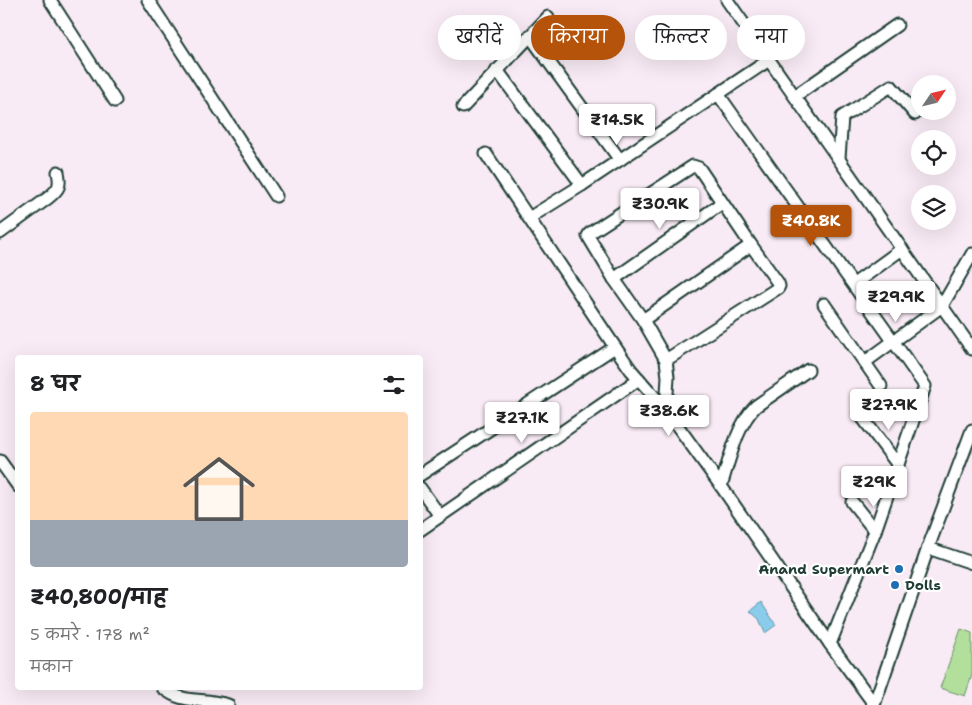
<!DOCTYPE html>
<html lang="hi">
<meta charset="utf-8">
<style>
body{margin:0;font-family:"Shantell Sans","Playpen Sans Deva",sans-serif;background:#f2f2f2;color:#202124;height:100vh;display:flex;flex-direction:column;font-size:19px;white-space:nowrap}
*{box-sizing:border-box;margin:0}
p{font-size:16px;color:#757577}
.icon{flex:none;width:28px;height:28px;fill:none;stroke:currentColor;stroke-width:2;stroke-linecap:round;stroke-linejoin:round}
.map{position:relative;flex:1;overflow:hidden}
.side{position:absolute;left:15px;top:355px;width:408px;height:335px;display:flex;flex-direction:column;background:#fff;border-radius:5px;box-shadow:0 5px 20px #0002}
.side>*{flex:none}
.top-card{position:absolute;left:438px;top:15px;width:459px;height:45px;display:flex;gap:10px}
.needle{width:32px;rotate:55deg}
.fabs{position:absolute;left:911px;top:75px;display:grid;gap:10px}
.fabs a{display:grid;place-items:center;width:45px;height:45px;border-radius:50%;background:#fff;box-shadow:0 5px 20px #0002;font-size:25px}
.price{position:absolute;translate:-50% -42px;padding:0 11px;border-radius:5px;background:#fff;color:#222;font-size:16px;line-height:32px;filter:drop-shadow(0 1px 2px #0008)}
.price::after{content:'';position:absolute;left:50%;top:30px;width:15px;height:11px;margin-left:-8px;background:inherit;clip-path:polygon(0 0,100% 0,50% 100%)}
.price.selected{background:#b45309;color:#fff}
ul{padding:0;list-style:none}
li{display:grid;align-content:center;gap:10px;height:265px;padding:0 15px}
li span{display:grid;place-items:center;height:155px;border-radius:5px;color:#555}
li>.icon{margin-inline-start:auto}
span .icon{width:90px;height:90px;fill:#fffc;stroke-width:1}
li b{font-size:21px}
h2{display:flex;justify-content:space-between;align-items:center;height:60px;padding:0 15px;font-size:21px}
.pill{padding:0 18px;border-radius:22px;background:#fff;box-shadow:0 5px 20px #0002;font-size:18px;line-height:45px}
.pill.selected{background:#b45309;color:#fff}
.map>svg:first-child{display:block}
.green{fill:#b3df9c;stroke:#698e68}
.water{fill:#8acceb;stroke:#5f93a2}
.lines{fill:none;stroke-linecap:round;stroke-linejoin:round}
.street-casing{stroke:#1f3d34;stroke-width:15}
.street{stroke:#fff;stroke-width:11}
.poi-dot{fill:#1f6fb2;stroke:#fff;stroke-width:2}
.labels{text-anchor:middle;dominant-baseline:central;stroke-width:4.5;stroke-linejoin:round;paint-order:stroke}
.poi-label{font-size:14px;font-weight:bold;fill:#1f3d34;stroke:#fff;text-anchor:end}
</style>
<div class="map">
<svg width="972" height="705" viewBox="0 0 972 705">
<rect width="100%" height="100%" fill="#f9ebf5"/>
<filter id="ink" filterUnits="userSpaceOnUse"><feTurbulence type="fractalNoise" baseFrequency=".02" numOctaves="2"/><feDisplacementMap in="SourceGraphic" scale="10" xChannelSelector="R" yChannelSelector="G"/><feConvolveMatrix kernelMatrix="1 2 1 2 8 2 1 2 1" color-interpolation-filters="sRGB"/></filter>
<g filter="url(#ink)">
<!-- green -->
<polygon class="green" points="961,629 972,633 972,675 965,696 940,688"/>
<!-- water -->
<polygon class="water" points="761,602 776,625 765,633 759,619 750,611"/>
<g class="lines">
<!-- street casing -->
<g class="street-casing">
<g id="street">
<polyline points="50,0 115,101"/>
<polyline points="148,0 276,196"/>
<polyline points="727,0 972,349"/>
<polyline points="530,36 620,160"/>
<polyline points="497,70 582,185"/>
<polyline points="718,94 925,386 875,531 830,644"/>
<polyline points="795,96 897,25"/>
<polyline points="463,107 548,17"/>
<polyline points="486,154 615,347 631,370 666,410 721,486 830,644 874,704"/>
<polyline points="839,158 842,117 891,86 915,114"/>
<polyline points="529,218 582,185 769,60"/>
<path d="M0,233L48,198C59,189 61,186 58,172"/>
<polyline points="614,279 722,203"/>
<polyline points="854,284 902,249"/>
<polyline points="824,304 881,386"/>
<polyline points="643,320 751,245"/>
<polyline points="666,360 778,288 779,286 778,283 751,245 699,168 693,166 590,233 588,236 614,279 643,320 666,360 668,377 666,410"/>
<polyline points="865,362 942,306 972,254"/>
<polyline points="859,413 898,465"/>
<polyline points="0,461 18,486"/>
<polyline points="420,475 615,347"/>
<path d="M721,486C729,461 737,424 756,406L808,370"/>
<polyline points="420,488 440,516"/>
<polyline points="852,502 875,531"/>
<polyline points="420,530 639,379"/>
<polyline points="928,548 972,563"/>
<path d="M163,688C184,705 201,697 228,705"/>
<polyline points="874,705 928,548 972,430"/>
</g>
</g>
<!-- street -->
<use href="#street" class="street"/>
</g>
</g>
<!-- markers -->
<g class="poi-dot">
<circle cx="899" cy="569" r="5"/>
<circle cx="895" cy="585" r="5"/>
</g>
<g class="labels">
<!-- poi labels -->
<g class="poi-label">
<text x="889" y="569">Anand Supermart</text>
<text x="905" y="585" text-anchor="start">Dolls</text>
</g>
</g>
</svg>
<div class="fabs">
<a><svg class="needle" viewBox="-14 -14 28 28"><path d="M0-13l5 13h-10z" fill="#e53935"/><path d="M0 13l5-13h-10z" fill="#757577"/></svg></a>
<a><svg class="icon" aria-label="locate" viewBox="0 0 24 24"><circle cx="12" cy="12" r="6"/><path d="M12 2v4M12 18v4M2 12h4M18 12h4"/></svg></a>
<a><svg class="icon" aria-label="layers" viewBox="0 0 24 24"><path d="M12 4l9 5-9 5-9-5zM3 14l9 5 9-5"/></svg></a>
</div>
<b class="price" style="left:617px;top:146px">₹14.5K</b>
<b class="price" style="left:660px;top:230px">₹30.9K</b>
<b class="price selected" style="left:811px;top:247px">₹40.8K</b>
<b class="price" style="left:896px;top:323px">₹29.9K</b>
<b class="price" style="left:889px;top:431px">₹27.9K</b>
<b class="price" style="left:669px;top:437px">₹38.6K</b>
<b class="price" style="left:522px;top:444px">₹27.1K</b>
<b class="price" style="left:874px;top:508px">₹29K</b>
<div class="top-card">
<a class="pill">खरीदें</a>
<a class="pill selected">किराया</a>
<a class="pill">फ़िल्टर</a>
<a class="pill">नया</a>
</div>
<section class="side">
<h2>8 घर<svg class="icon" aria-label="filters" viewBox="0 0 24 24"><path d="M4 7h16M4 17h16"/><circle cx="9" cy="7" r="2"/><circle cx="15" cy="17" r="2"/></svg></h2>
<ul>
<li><span style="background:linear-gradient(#ffd9b3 70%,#9aa5b1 0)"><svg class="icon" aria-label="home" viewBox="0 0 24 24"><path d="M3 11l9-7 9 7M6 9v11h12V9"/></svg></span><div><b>₹40,800/माह</b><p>5 कमरे · 178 m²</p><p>मकान</p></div></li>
</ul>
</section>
</div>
